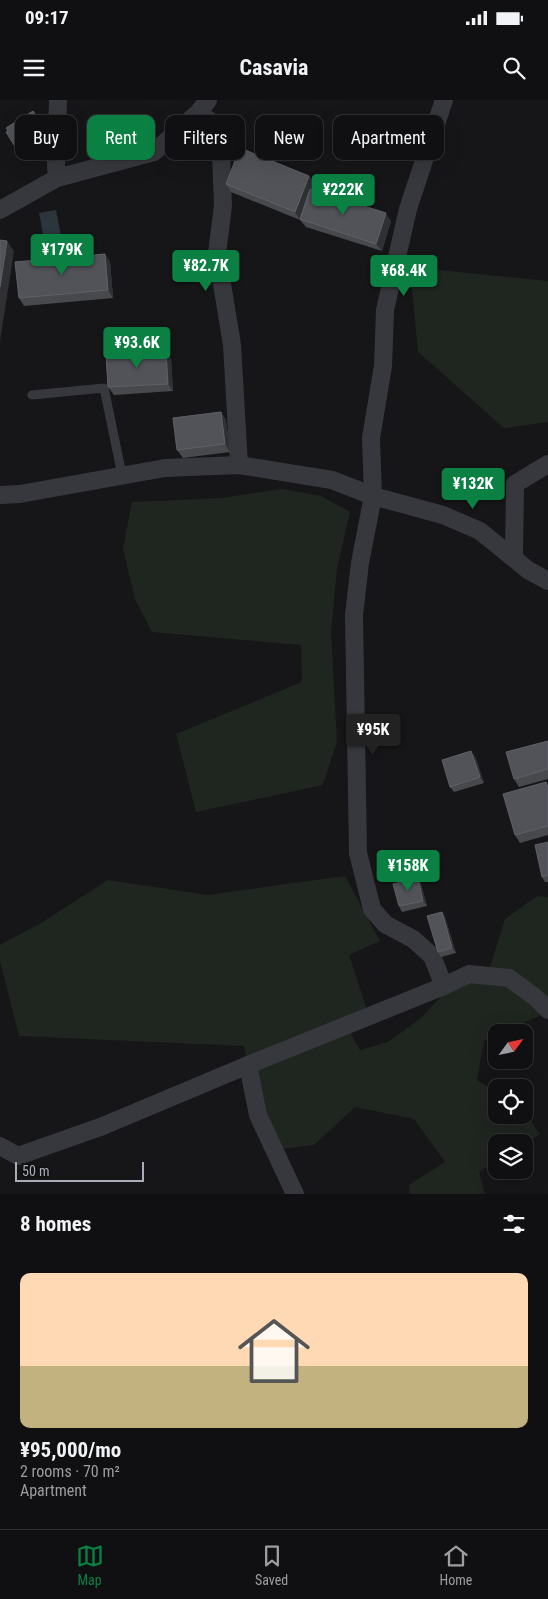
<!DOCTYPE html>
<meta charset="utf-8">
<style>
body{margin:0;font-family:"Roboto Condensed",sans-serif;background:#19191b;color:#f1f3f6;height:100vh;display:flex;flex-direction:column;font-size:19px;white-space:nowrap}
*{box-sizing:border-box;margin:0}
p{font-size:16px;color:#9c9d9f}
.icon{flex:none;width:28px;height:28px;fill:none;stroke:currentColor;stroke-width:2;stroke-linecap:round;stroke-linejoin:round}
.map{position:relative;height:1094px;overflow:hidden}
.sheet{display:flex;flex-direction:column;background:#101012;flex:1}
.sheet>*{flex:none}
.guide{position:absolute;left:15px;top:15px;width:519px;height:45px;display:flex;gap:10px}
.needle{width:32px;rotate:57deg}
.tools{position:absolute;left:488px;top:924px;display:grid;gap:10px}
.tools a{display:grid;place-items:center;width:45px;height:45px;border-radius:10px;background:#101012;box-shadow:0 5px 20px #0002,0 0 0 1px #303032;font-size:25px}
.scale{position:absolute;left:15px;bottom:12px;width:129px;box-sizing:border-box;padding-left:5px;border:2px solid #a8adb8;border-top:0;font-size:14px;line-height:18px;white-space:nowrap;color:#a8adb8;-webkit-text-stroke:4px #111113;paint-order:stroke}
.price{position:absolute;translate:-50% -42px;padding:0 11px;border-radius:5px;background:#0b8043;color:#fff;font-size:16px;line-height:32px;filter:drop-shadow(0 1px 2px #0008)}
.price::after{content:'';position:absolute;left:50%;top:30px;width:15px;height:11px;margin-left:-8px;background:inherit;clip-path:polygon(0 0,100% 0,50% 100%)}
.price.on{background:#222;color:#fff}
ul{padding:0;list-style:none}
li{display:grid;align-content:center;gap:10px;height:265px;padding:0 20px}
li span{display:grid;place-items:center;height:155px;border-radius:10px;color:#555}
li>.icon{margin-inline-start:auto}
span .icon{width:90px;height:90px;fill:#fffc;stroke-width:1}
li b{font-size:21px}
h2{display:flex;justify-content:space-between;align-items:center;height:60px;padding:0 20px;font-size:21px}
.tag{padding:0 18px;border-radius:10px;background:#101012;box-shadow:0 5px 20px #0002,0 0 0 1px #303032;font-size:18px;line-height:45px}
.tag.on{background:#0b8043;color:#fff}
.status{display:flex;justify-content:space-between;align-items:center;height:35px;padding:0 25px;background:#101012;direction:ltr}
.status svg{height:14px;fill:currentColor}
header{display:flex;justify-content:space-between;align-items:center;height:65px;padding:0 20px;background:#101012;font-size:22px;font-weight:700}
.menu{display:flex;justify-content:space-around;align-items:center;height:70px;border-top:1px solid #303032;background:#101012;font-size:14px;color:#9c9d9f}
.menu a{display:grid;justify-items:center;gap:2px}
.menu .on{color:#0b8043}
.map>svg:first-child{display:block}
.green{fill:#1e261f}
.water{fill:#2c353c}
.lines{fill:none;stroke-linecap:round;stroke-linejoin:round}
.service{stroke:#37383d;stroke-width:9}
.minor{stroke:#37383d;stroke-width:18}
.wall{fill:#47494d}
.shaded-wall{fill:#2f3033}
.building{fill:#525359;stroke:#5f6168}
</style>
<div class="status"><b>09:17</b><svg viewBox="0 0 49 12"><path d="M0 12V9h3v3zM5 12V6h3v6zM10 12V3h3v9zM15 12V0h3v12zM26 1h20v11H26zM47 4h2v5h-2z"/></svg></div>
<header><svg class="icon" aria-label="menu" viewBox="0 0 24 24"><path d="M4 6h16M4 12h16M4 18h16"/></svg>Casavia<svg class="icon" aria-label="search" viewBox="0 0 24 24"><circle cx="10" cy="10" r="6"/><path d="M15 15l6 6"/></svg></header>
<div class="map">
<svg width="548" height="1094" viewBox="0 0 548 1094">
<rect width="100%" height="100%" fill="#161618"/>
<!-- green -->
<g class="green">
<polygon points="410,167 548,181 548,322 504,328 418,252"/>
<polygon points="282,389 321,396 350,412 337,468 331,532 337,641 323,685 196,712 176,634 302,582 301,545 152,532 135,499 123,449 132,402 221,398"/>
<polygon points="345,776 380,841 349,855 370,919 350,932 360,950 388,942 421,918 447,890 490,867 505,819 537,796 548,797 548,912 502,932 496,932 496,935 484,941 477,980 496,992 496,1015 524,1015 524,1012 540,1034 524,1045 524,1042 496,1042 496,1061 479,1072 485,1094 410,1094 409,1085 445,1062 414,1019 355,1007 314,1045 270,1050 258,1015 244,946 19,936 0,861 0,845 41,823 108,780 208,795"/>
</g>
<!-- water -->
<polygon class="water" points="56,110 61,136 44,139 39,113"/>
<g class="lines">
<!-- service -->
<polyline class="service" points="32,295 104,288 122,375"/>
<!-- minor -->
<g class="minor">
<polyline points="444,0 408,109 385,210 383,266 371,338 373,396 360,463 354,515 358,753 372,809 385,824 413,839 432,856 444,886"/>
<polyline points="199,12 210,21 215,29 221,53 223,106 217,153 232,245 239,365"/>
<polyline points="57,78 56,66 58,0"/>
<polyline points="0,110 57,78 154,52 199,12 208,0"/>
<polyline points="0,395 20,394 165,368 239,365 332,380 373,396 443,415 480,431 528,470 548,481"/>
<polyline points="514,458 515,384 548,364"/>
<polyline points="248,965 258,1015 295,1094"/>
<polyline points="0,1046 18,1056 103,1026 248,965 444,886 469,874 509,878 535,897 548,910"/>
</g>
</g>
<!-- wall -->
<g class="wall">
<polygon points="33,11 50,37 34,47 33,45 27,49 26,47 18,50 6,32"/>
<polygon points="309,76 315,84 312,90 391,121 382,151 306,127 300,120 231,92 226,84"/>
<polygon points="105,154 110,162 113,198 24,206 19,198"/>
<polygon points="166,251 171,259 173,291 114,295 108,287"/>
<polygon points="221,312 226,320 230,352 183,358 177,350"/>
<polygon points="548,641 548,679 519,687 514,679"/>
<polygon points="475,656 484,683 454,692 450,687"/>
<polygon points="548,684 548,735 520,743 515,735"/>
<polygon points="548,742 548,782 545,782 542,777"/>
<polygon points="418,778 421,784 427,806 402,812 399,806"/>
<polygon points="442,812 445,817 456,853 441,857 438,852"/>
</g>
<!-- shaded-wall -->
<g class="shaded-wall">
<polygon points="309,76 315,84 300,120 295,112"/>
<polygon points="386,113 391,121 382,151 376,144"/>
<polygon points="7,141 14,151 0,241 0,187"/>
<polygon points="105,154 110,162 113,198 108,190"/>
<polygon points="166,251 171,259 173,291 168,284"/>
<polygon points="221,312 226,320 230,352 225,344"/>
<polygon points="471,651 475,656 484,683 480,677"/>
<polygon points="418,778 421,784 427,806 423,801"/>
<polygon points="442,812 445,817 456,853 452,848"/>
</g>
<!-- building -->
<g class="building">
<polygon points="33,11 46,31 30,41 29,40 24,43 23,42 14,45 6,32 8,31 6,28"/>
<polygon points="240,48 309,76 295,112 226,84"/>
<polygon points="310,89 386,113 376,144 300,119"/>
<polygon points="0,140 7,141 0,187"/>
<polygon points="105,154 108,190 19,198 15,162"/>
<polygon points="166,251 168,284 108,287 106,255"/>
<polygon points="221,312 225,344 177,350 173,318"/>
<polygon points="548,641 548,669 514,679 506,652"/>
<polygon points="471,651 480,677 450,687 442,660"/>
<polygon points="546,682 548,688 548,726 515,735 503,694"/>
<polygon points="548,742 548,775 542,777 535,745"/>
<polygon points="418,778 423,801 399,806 393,784"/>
<polygon points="442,812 452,848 438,852 427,816"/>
</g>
</svg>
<div class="tools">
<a><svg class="needle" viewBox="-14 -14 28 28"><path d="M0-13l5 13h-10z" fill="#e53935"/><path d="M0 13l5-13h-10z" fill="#9c9d9f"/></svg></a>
<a><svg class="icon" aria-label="locate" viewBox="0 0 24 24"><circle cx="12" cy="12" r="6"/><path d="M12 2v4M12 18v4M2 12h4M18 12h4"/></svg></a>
<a><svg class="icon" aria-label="layers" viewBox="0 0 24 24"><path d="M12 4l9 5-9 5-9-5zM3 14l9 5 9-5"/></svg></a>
</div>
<div class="scale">50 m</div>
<b class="price" style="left:343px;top:116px">¥222K</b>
<b class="price" style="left:62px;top:176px">¥179K</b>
<b class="price" style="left:206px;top:192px">¥82.7K</b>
<b class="price" style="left:404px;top:197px">¥68.4K</b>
<b class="price" style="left:137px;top:269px">¥93.6K</b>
<b class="price" style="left:473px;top:410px">¥132K</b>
<b class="price on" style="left:373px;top:656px">¥95K</b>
<b class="price" style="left:408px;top:792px">¥158K</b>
<div class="guide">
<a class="tag">Buy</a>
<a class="tag on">Rent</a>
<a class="tag">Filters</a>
<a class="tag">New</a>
<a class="tag">Apartment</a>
</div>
</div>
<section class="sheet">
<h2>8 homes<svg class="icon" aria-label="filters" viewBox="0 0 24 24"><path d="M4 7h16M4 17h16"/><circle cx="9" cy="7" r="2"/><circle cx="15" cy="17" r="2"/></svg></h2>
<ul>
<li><span style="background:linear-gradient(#ffd9b3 60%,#c2b280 0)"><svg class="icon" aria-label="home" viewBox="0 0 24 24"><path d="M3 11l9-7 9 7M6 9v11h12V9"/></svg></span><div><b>¥95,000/mo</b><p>2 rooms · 70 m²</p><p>Apartment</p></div></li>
</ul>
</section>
<nav class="menu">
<a class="on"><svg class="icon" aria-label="map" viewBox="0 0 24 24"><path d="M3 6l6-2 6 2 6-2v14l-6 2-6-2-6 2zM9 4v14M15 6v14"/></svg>Map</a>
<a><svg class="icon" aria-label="saved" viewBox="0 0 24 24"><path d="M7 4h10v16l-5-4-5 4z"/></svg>Saved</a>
<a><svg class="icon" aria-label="home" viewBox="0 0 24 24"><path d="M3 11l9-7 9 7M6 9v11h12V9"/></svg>Home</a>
</nav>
